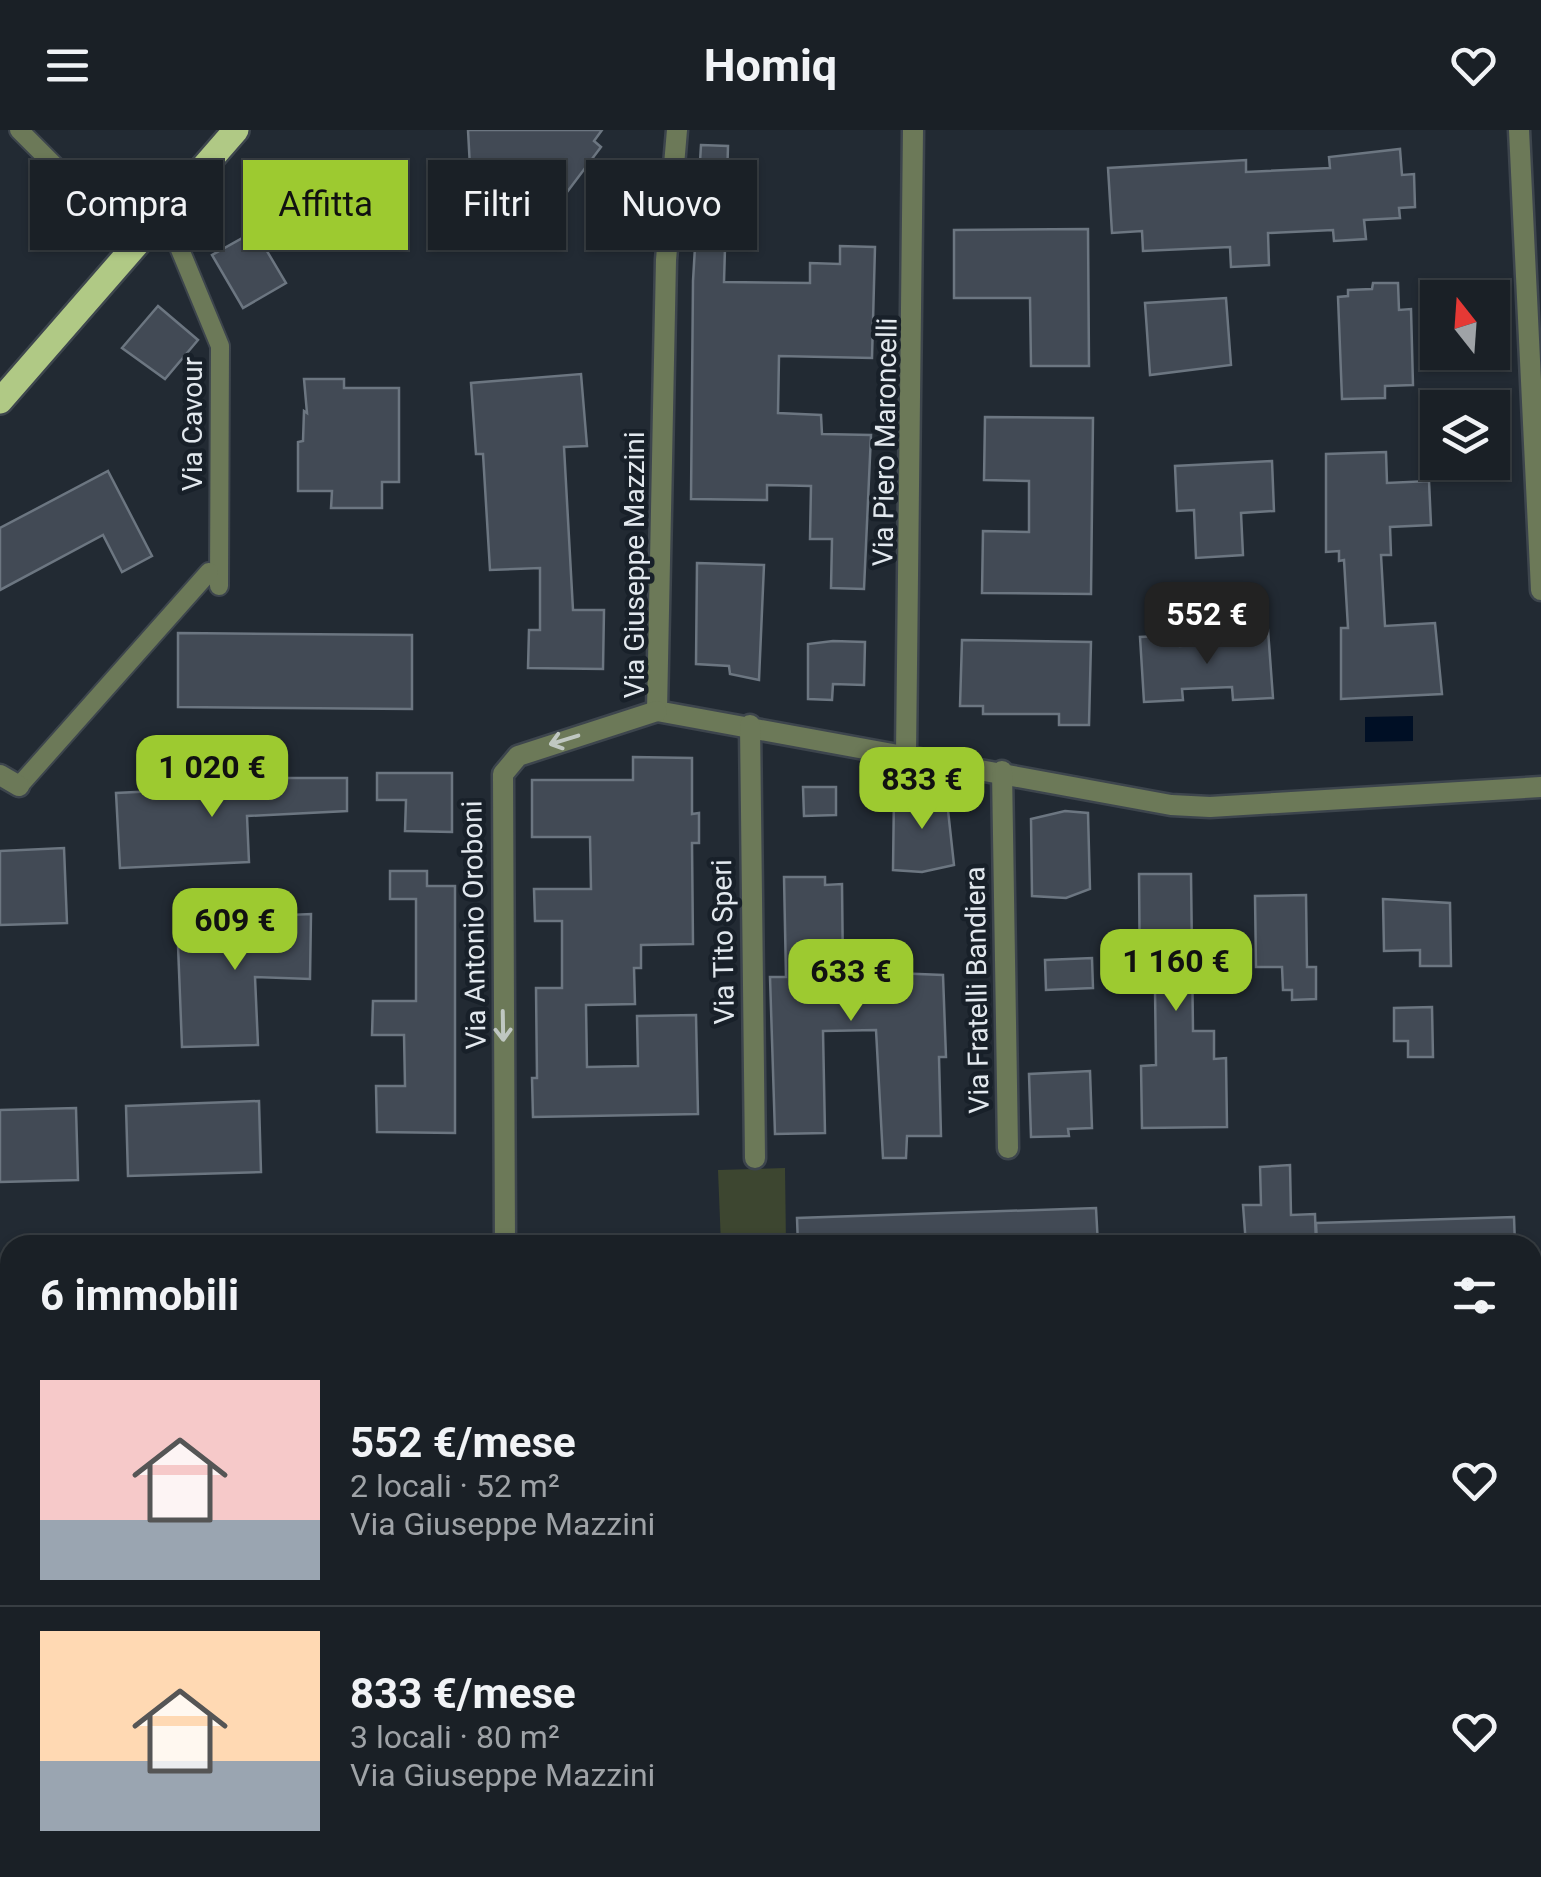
<!DOCTYPE html>
<html lang="it">
<meta charset="utf-8">
<style>
body{margin:0;font-family:Roboto,sans-serif;background:#272d32;color:#f1f3f6;height:100vh;display:flex;flex-direction:column;font-size:38px;white-space:nowrap}
*{box-sizing:border-box;margin:0}
p{font-size:32px;color:#9fa3a7}
.icon{flex:none;width:55px;height:55px;fill:none;stroke:currentColor;stroke-width:2;stroke-linecap:round;stroke-linejoin:round}
.map{position:relative;flex:1;overflow:hidden}
.side{position:absolute;left:0px;top:1105px;width:1542px;height:642px;display:flex;flex-direction:column;background:#1a2026;border-radius:30px 30px 0 0;box-shadow:0 2px 8px #0004,0 0 0 2px #383e43}
.side>*{flex:none}
.banner{position:absolute;left:30px;top:30px;width:1000px;height:90px;display:flex;gap:20px}
.needle{width:65px;rotate:343deg}
.tools{position:absolute;left:1420px;top:150px;display:grid;gap:20px}
.tools a{display:grid;place-items:center;width:90px;height:90px;border-radius:0px;background:#1a2026;box-shadow:0 2px 8px #0004,0 0 0 2px #383e43;font-size:50px}
.price{position:absolute;translate:-50% -85px;padding:0 22px;border-radius:20px;background:#9dca30;color:#111;font-size:32px;line-height:65px;filter:drop-shadow(0 2px 5px #0008)}
.price::after{content:'';position:absolute;left:50%;top:60px;width:30px;height:22px;margin-left:-15px;background:inherit;clip-path:polygon(0 0,100% 0,50% 100%)}
.price.on{background:#222;color:#fff}
ul{padding:0;list-style:none}
li{display:flex;align-items:center;gap:30px;height:250px;padding:0 40px}
li+li{border-top:2px solid #383e43}
li span{display:grid;place-items:center;flex:none;width:280px;height:200px;border-radius:0px;color:#555}
li>.icon{margin-inline-start:auto}
span .icon{width:120px;height:120px;fill:#fffc;stroke-width:1}
li b{font-size:42px}
h2{display:flex;justify-content:space-between;align-items:center;height:120px;padding:0 40px;font-size:42px}
.pill{padding:0 35px;border-radius:0px;background:#1a2026;box-shadow:0 2px 8px #0004,0 0 0 2px #383e43;font-size:35px;line-height:90px}
.pill.on{background:#9dca30;color:#111}
header{display:flex;justify-content:space-between;align-items:center;height:130px;padding:0 40px;background:#1a2026;font-size:45px;font-weight:700}
.map>svg:first-child{display:block}
.green{fill:#3d4630}
.water{fill:#000f25}
.building{fill:#424a55;stroke:#6c7681;stroke-width:2.5}
.lines{fill:none;stroke-linecap:round;stroke-linejoin:round}
.lane-casing{stroke:#3d454d;stroke-width:22}
.street-casing{stroke:#3d454d;stroke-width:25}
.primary-casing{stroke:#3d454d;stroke-width:30}
.lane{stroke:#6c7958;stroke-width:18}
.street{stroke:#6c7958;stroke-width:20}
.primary{stroke:#b0c985;stroke-width:25}
.oneway{stroke:#bfc7c1}
.labels{text-anchor:middle;dominant-baseline:central;stroke-width:9;stroke-linejoin:round;paint-order:stroke}
.street-label{font-size:28px;fill:#e2e8ee;stroke:#182029}
</style>
<header><svg class="icon" aria-label="menu" viewBox="0 0 24 24"><path d="M4 6h16M4 12h16M4 18h16"/></svg>Homiq<svg class="icon" aria-label="heart" viewBox="0 0 24 24"><path d="M12 20l-8-8c-3-5 5-10 8-4 3-6 11-1 8 4z"/></svg></header>
<div class="map">
<svg width="1541" height="1747" viewBox="0 0 1541 1747">
<rect width="100%" height="100%" fill="#222a33"/>
<!-- green -->
<polygon class="green" points="785,1038 786,1115 721,1115 718,1040"/>
<!-- water -->
<polygon class="water" points="1413,586 1413,611 1365,612 1365,587"/>
<!-- building -->
<g class="building">
<polygon points="468,0 602,0 594,11 601,17 552,82 544,116 518,108 516,115 461,92 471,56"/>
<polygon points="701,15 728,16 724,152 810,153 810,133 840,134 840,116 875,117 872,228 779,226 778,283 821,285 822,304 871,305 864,459 831,458 832,409 810,409 811,356 767,355 767,370 691,369 693,151"/>
<polygon points="1400,19 1402,45 1414,44 1415,77 1399,78 1400,88 1364,90 1366,109 1334,111 1333,100 1268,103 1269,135 1231,137 1230,117 1143,121 1142,101 1112,103 1108,38 1246,30 1246,42 1330,38 1329,27"/>
<polygon points="1088,99 1089,236 1031,236 1030,168 954,168 954,100"/>
<polygon points="255,101 286,153 243,178 212,125"/>
<polygon points="1373,153 1398,153 1399,180 1411,179 1413,255 1385,256 1385,268 1342,269 1338,167 1348,166 1348,160 1372,159"/>
<polygon points="1226,168 1231,235 1150,245 1145,173"/>
<polygon points="158,176 198,210 165,249 122,218"/>
<polygon points="581,244 587,316 564,317 573,480 604,480 603,539 528,538 529,500 540,500 540,438 490,440 483,324 476,324 471,253"/>
<polygon points="304,249 344,249 344,258 399,258 399,352 382,352 382,378 331,378 332,361 298,361 298,312 303,311 304,281 307,283"/>
<polygon points="985,287 1093,288 1091,464 982,463 983,401 1029,402 1029,351 984,350"/>
<polygon points="1386,322 1387,353 1429,351 1431,395 1390,397 1391,425 1381,425 1385,496 1435,493 1442,564 1341,569 1341,498 1348,498 1344,430 1339,431 1339,421 1326,422 1326,324"/>
<polygon points="1272,331 1274,381 1241,383 1243,425 1196,428 1194,380 1177,381 1175,336"/>
<polygon points="108,341 152,426 122,442 103,405 0,460 0,398"/>
<polygon points="697,433 764,435 759,550 730,544 729,536 696,534"/>
<polygon points="1268,500 1273,568 1233,570 1232,557 1182,559 1183,570 1144,572 1140,507 1179,505 1180,516 1229,513 1228,503"/>
<polygon points="178,503 412,505 412,579 178,577"/>
<polygon points="962,510 1091,512 1089,595 1059,595 1059,584 983,584 983,576 960,576"/>
<polygon points="833,511 865,512 864,555 833,554 832,570 808,569 808,514"/>
<polygon points="633,627 692,628 692,684 699,683 699,713 692,713 693,814 641,815 641,838 634,838 635,874 586,875 587,937 638,936 637,886 696,885 698,984 533,987 532,948 537,948 536,858 562,858 562,791 535,791 534,759 591,759 590,707 532,707 532,650 633,650"/>
<polygon points="377,643 452,643 452,702 405,701 406,670 377,670"/>
<polygon points="285,648 347,648 347,681 247,686 249,732 120,738 116,663 285,655"/>
<polygon points="803,657 836,657 836,685 804,686"/>
<polygon points="921,660 946,662 954,735 922,742 893,740 894,663"/>
<polygon points="1065,681 1088,683 1090,759 1066,768 1032,766 1031,689"/>
<polygon points="64,718 67,793 0,795 0,721"/>
<polygon points="390,741 427,741 427,756 455,756 455,1003 377,1002 376,956 405,956 404,905 372,905 373,871 416,871 416,769 390,769"/>
<polygon points="1139,744 1191,744 1193,901 1214,901 1214,929 1226,928 1227,997 1142,998 1141,936 1156,935 1155,859 1140,859"/>
<polygon points="784,747 825,747 825,755 842,754 843,841 943,845 946,927 939,927 941,1006 907,1006 906,1028 883,1028 876,900 823,901 825,1003 775,1004 770,847 786,847"/>
<polygon points="1306,765 1307,837 1316,837 1316,869 1292,870 1292,860 1283,860 1282,837 1256,837 1255,766"/>
<polygon points="1383,769 1450,773 1451,836 1420,836 1420,820 1384,821"/>
<polygon points="311,784 310,849 255,847 258,915 182,917 177,790"/>
<polygon points="1092,828 1093,858 1046,860 1045,830"/>
<polygon points="1432,877 1433,927 1408,927 1408,911 1394,911 1394,878"/>
<polygon points="1090,941 1092,998 1068,999 1069,1006 1031,1007 1029,944"/>
<polygon points="259,971 261,1042 128,1046 126,976"/>
<polygon points="76,978 78,1050 0,1052 0,980"/>
<polygon points="1290,1035 1291,1085 1315,1084 1316,1115 1246,1115 1243,1075 1261,1075 1260,1037"/>
<polygon points="1096,1078 1098,1115 798,1115 797,1088"/>
<polygon points="1514,1087 1515,1115 1317,1115 1316,1093"/>
</g>
<g class="lines">
<!-- lane casing -->
<g class="lane-casing">
<g id="lane">
<polyline points="19,0 133,114"/>
<polyline points="155,90 174,105 220,216 219,456"/>
<polyline points="19,656 209,442"/>
</g>
</g>
<!-- street casing -->
<g class="street-casing">
<g id="street">
<polyline points="677,0 666,130 657,581 1171,675 1210,677 1541,657"/>
<polyline points="1519,0 1541,460"/>
<polyline points="750,595 755,1028"/>
<polyline points="906,624 913,0"/>
<polyline points="1002,641 1008,1018"/>
<polyline points="0,645 19,656"/>
<polyline points="505,1115 503,644 518,626 657,581"/>
<polyline points="1532,1243 1541,1243"/>
<polyline points="0,1297 10,1297"/>
</g>
</g>
<!-- primary casing -->
<g class="primary-casing">
<polyline id="primary" points="0,271 236,0"/>
</g>
<!-- lane -->
<use href="#lane" class="lane"/>
<!-- street -->
<use href="#street" class="street"/>
<!-- primary -->
<use href="#primary" class="primary"/>
</g>
<!-- one-way arrows -->
<defs><path id="oneway-shaft" d="M-6 0H5M1.5-3L5.5 0L1.5 3" fill="none" stroke-width="1.6" stroke-linecap="round" stroke-linejoin="round" transform="scale(2.5)"/></defs>
<g class="oneway">
<use href="#oneway-shaft" transform="translate(564 610) rotate(163)"/>
<use href="#oneway-shaft" transform="translate(503 896) rotate(89)"/>
</g>
<g class="labels">
<!-- street labels -->
<g class="street-label">
<text transform="translate(192 294) rotate(-90)">Via Cavour</text>
<text transform="translate(885 312) rotate(-89)">Via Piero Maroncelli</text>
<text transform="translate(634 435) rotate(-90)">Via Giuseppe Mazzini</text>
<text transform="translate(474 795) rotate(-91)">Via Antonio Oroboni</text>
<text transform="translate(723 812) rotate(-91)">Via Tito Speri</text>
<text transform="translate(977 860) rotate(-91)">Via Fratelli Bandiera</text>
</g>
</g>
</svg>
<div class="tools">
<a><svg class="needle" viewBox="-14 -14 28 28"><path d="M0-13l5 13h-10z" fill="#e53935"/><path d="M0 13l5-13h-10z" fill="#9fa3a7"/></svg></a>
<a><svg class="icon" aria-label="layers" viewBox="0 0 24 24"><path d="M12 4l9 5-9 5-9-5zM3 14l9 5 9-5"/></svg></a>
</div>
<b class="price on" style="left:1207px;top:537px">552 €</b>
<b class="price" style="left:212px;top:690px">1 020 €</b>
<b class="price" style="left:922px;top:702px">833 €</b>
<b class="price" style="left:235px;top:843px">609 €</b>
<b class="price" style="left:1176px;top:884px">1 160 €</b>
<b class="price" style="left:851px;top:894px">633 €</b>
<div class="banner">
<a class="pill">Compra</a>
<a class="pill on">Affitta</a>
<a class="pill">Filtri</a>
<a class="pill">Nuovo</a>
</div>
<section class="side">
<h2>6 immobili<svg class="icon" aria-label="filters" viewBox="0 0 24 24"><path d="M4 7h16M4 17h16"/><circle cx="9" cy="7" r="2"/><circle cx="15" cy="17" r="2"/></svg></h2>
<ul>
<li><span style="background:linear-gradient(#f6c9c9 70%,#9aa5b1 0)"><svg class="icon" aria-label="home" viewBox="0 0 24 24"><path d="M3 11l9-7 9 7M6 9v11h12V9"/></svg></span><div><b>552 €/mese</b><p>2 locali · 52 m²</p><p>Via Giuseppe Mazzini</p></div><svg class="icon" aria-label="heart" viewBox="0 0 24 24"><path d="M12 20l-8-8c-3-5 5-10 8-4 3-6 11-1 8 4z"/></svg></li>
<li><span style="background:linear-gradient(#ffd9b3 65%,#9aa5b1 0)"><svg class="icon" aria-label="home" viewBox="0 0 24 24"><path d="M3 11l9-7 9 7M6 9v11h12V9"/></svg></span><div><b>833 €/mese</b><p>3 locali · 80 m²</p><p>Via Giuseppe Mazzini</p></div><svg class="icon" aria-label="heart" viewBox="0 0 24 24"><path d="M12 20l-8-8c-3-5 5-10 8-4 3-6 11-1 8 4z"/></svg></li>
</ul>
</section>
</div>
